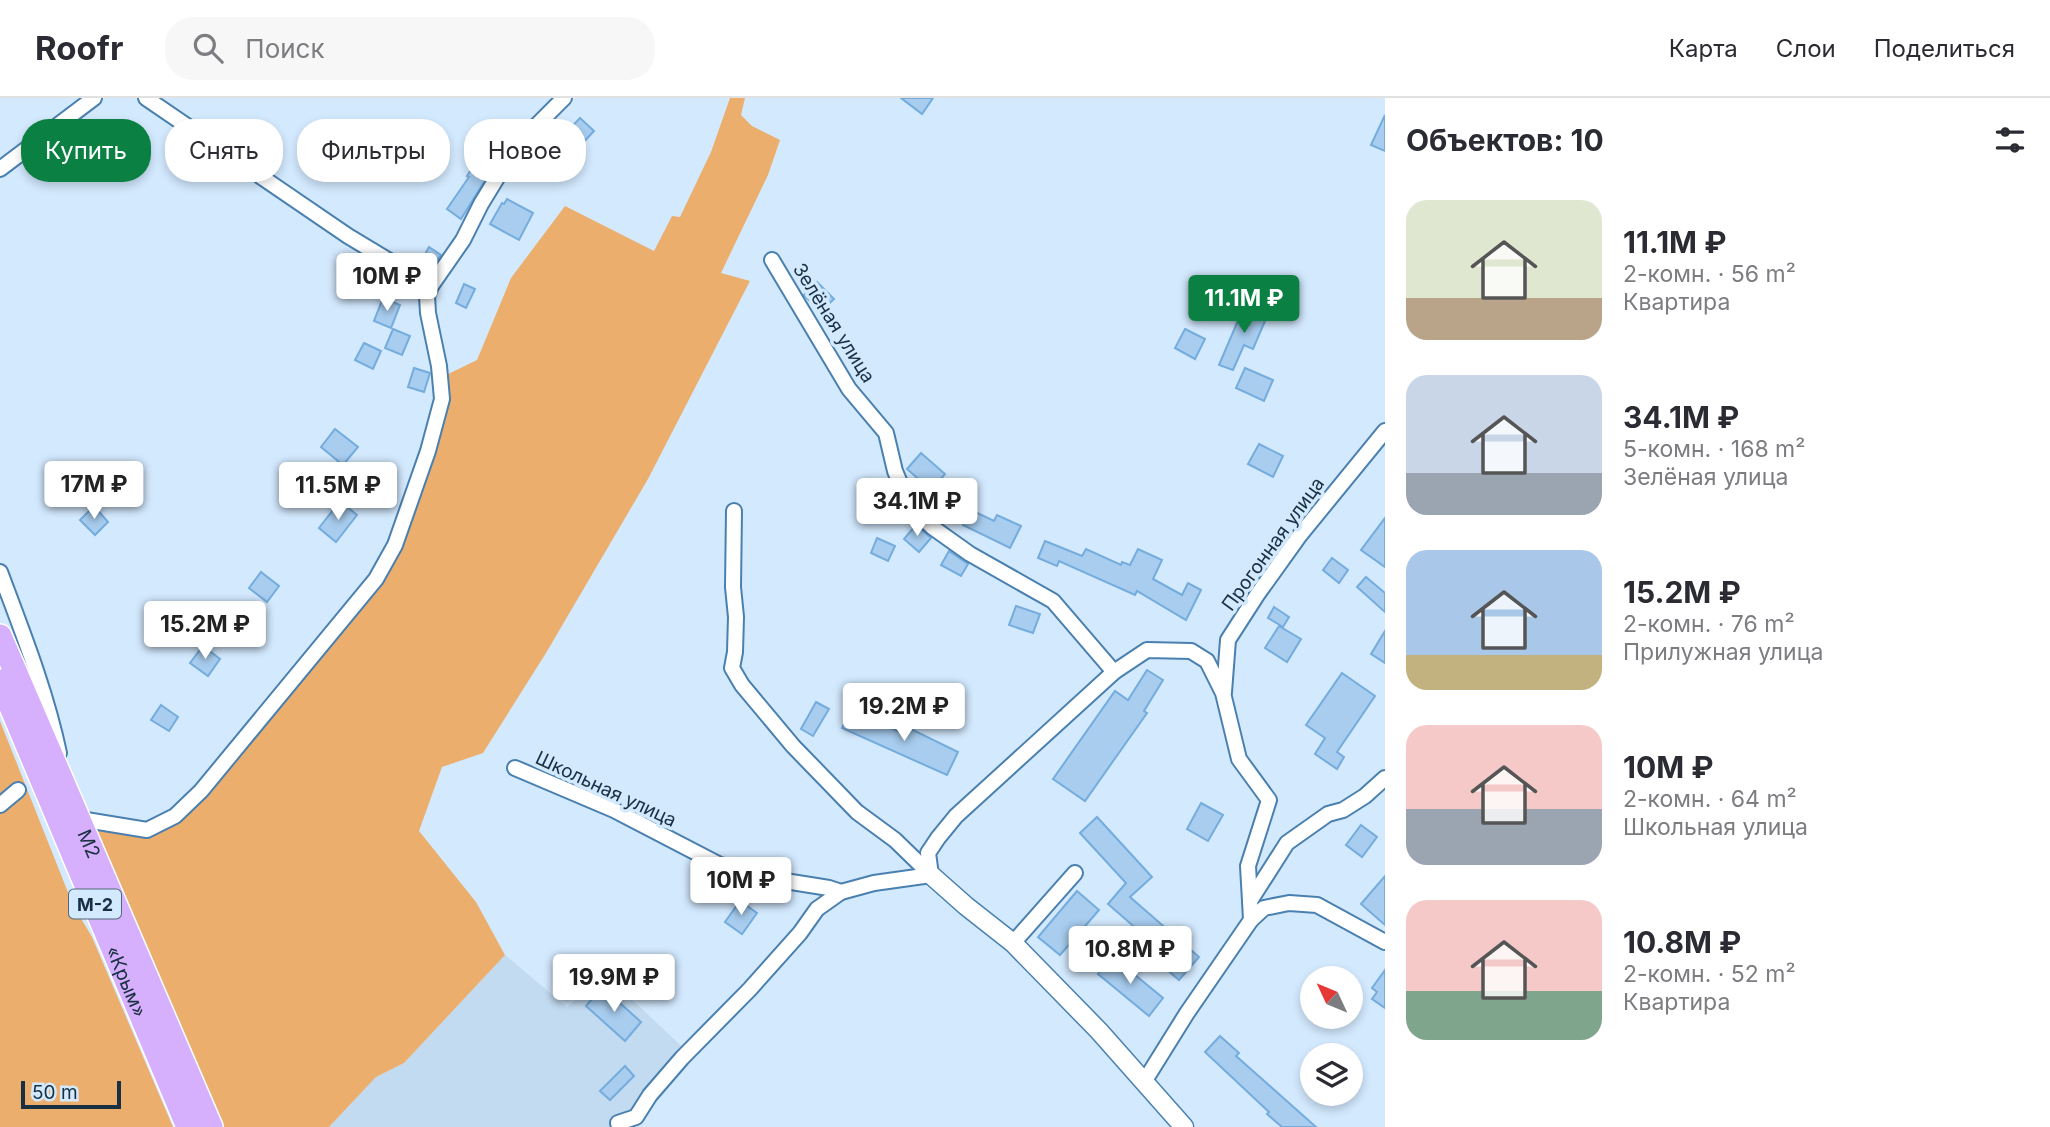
<!DOCTYPE html>
<html lang="ru">
<meta charset="utf-8">
<style>
body{margin:0;font-family:Inter,sans-serif;background:#f7f7f7;color:#2b2b33;height:100vh;display:flex;flex-direction:column;font-size:26px;white-space:nowrap}
*{box-sizing:border-box;margin:0}
p{font-size:23px;color:#7c7c81}
.icon{flex:none;width:38px;height:38px;fill:none;stroke:currentColor;stroke-width:2;stroke-linecap:round;stroke-linejoin:round}
.map{position:relative;flex:1;overflow:hidden}
.side{display:flex;flex-direction:column;background:#fff;width:665px}
.side>*{flex:none}
.banner{position:absolute;left:21px;top:21px;width:665px;height:63px;display:flex;gap:14px}
.needle{width:46px;rotate:314deg}
.tools{position:absolute;left:1300px;top:868px;display:grid;gap:14px}
.tools a{display:grid;place-items:center;width:63px;height:63px;border-radius:50%;background:#fff;box-shadow:0 4px 10px #0003;font-size:35px}
.scale{position:absolute;left:21px;bottom:18px;width:100px;box-sizing:border-box;padding-left:7px;border:4px solid #193043;border-top:0;font-size:19px;line-height:24px;white-space:nowrap;color:#193043;-webkit-text-stroke:5px #d3e9fe;paint-order:stroke}
.price{position:absolute;translate:-50% -60px;padding:0 16px;border-radius:7px;background:#fff;color:#222;font-size:23px;line-height:46px;filter:drop-shadow(0 2px 4px #0008)}
.price::after{content:'';position:absolute;left:50%;top:42px;width:21px;height:16px;margin-left:-10px;background:inherit;clip-path:polygon(0 0,100% 0,50% 100%)}
.price.active{background:#0b8043;color:#fff}
ul{padding:0;list-style:none}
li{display:flex;align-items:center;gap:21px;height:175px;padding:0 21px}
li span{display:grid;place-items:center;flex:none;width:196px;height:140px;border-radius:21px;color:#555}
li>.icon{margin-inline-start:auto}
span .icon{width:84px;height:84px;fill:#fffc;stroke-width:1}
li b{font-size:30px}
h2{display:flex;justify-content:space-between;align-items:center;height:84px;padding:0 21px;font-size:30px}
.tag{padding:0 24px;border-radius:28px;background:#fff;box-shadow:0 4px 10px #0003;font-size:24px;line-height:63px}
.tag.active{background:#0b8043;color:#fff}
header{display:flex;align-items:center;gap:42px;box-sizing:border-box;height:98px;padding:0 35px;background:#fff;border-bottom:2px solid #e1e1e2}
header strong{font-size:33px}
nav{display:flex;gap:38px;margin-inline-start:auto;font-size:24px}
.search{width:490px;height:63px;background:#f7f7f7;display:flex;align-items:center;gap:18px;box-sizing:border-box;padding:0 24px;border-radius:28px;color:#7c7c81;font-size:26px}
main{display:flex;flex:1;min-height:0}
.map>svg:first-child{display:block}
.built{fill:#c2dbf1}
.green{fill:#ecae6d}
.building{fill:#a8cdef;stroke:#74acdd;stroke-width:2}
.lines{fill:none;stroke-linecap:round;stroke-linejoin:round}
.minor-casing{stroke:#4a80af;stroke-width:18}
.tertiary-casing{stroke:#4a80af;stroke-width:21}
.trunk-casing{stroke:#fff;stroke-width:26}
.minor{stroke:#fff;stroke-width:14}
.tertiary{stroke:#fff;stroke-width:18}
.trunk{stroke:#d6b0fc;stroke-width:23}
.labels{text-anchor:middle;dominant-baseline:central;stroke-width:7;stroke-linejoin:round;paint-order:stroke}
.shield{fill:#d3e9fe;stroke:#51687b;stroke-width:2}
.shield-label{font-size:18px;font-weight:bold;fill:#193043}
.street-label{font-size:19px;fill:#193043;stroke:#d3e9fe}
</style>
<header>
<strong>Roofr</strong>
<div class="search"><svg class="icon" aria-label="search" viewBox="0 0 24 24"><circle cx="10" cy="10" r="6"/><path d="M15 15l6 6"/></svg>Поиск</div>
<nav><a>Карта</a><a>Слои</a><a>Поделиться</a></nav>
</header>
<main>
<div class="map">
<svg width="1385" height="1029" viewBox="0 0 1385 1029">
<rect width="100%" height="100%" fill="#d3e9fe"/>
<!-- built -->
<polygon class="built" points="505,857 567,909 606,877 694,960 635,1029 329,1029 376,979 404,965"/>
<!-- green -->
<g class="green">
<polygon points="730,0 745,0 741,17 752,28 780,42 768,77 721,175 750,183 648,381 546,555 483,655 442,669 419,733 476,804 505,857 404,965 376,979 329,1029 209,1029 84,725 96,727 121,736 139,736 163,733 184,721 397,448 444,278 477,262 511,180 565,108 654,153 672,118 680,119 711,54"/>
<polygon points="0,623 73,807 92,839 173,1029 0,1029"/>
</g>
<!-- building -->
<g class="building">
<polygon points="901,0 933,0 922,16"/>
<polygon points="1385,17 1385,53 1371,47"/>
<polygon points="580,20 594,33 580,48 566,35"/>
<polygon points="499,27 513,37 461,121 447,111 469,79 467,78 486,47 485,46"/>
<polygon points="549,39 563,52 553,62 540,50"/>
<polygon points="76,49 92,60 80,78 64,66"/>
<polygon points="507,101 533,115 519,142 490,126 502,105 504,106"/>
<polygon points="429,149 441,157 428,175 418,169"/>
<polygon points="817,184 834,201 820,214 804,197"/>
<polygon points="464,186 475,191 466,210 456,205"/>
<polygon points="383,200 400,207 391,230 374,223"/>
<polygon points="1245,206 1268,216 1253,251 1244,247 1233,272 1219,267"/>
<polygon points="393,231 410,238 402,257 385,250"/>
<polygon points="1185,231 1205,241 1195,261 1175,250"/>
<polygon points="364,245 381,253 373,271 355,262"/>
<polygon points="414,270 430,275 424,294 408,289"/>
<polygon points="1245,270 1273,282 1264,303 1236,290"/>
<polygon points="335,331 358,349 343,367 321,349"/>
<polygon points="1259,346 1283,358 1273,379 1248,366"/>
<polygon points="921,355 945,376 931,392 907,371"/>
<polygon points="891,395 900,410 884,422 874,408"/>
<polygon points="340,403 357,417 336,444 319,430"/>
<polygon points="94,408 108,424 95,437 80,422"/>
<polygon points="971,412 994,423 997,417 1021,428 1010,450 963,427"/>
<polygon points="1385,420 1385,469 1361,452"/>
<polygon points="916,427 931,440 919,454 904,441"/>
<polygon points="877,440 895,448 888,463 871,455"/>
<polygon points="1045,443 1082,458 1086,451 1121,467 1122,464 1130,467 1138,451 1162,462 1153,481 1182,497 1188,485 1201,492 1186,522 1137,493 1135,497 1059,463 1057,468 1038,460"/>
<polygon points="949,453 968,466 961,478 941,467"/>
<polygon points="1332,460 1348,472 1339,485 1323,472"/>
<polygon points="261,474 279,488 267,504 249,490"/>
<polygon points="1366,479 1385,495 1385,514 1357,489"/>
<polygon points="1016,508 1040,516 1033,535 1009,527"/>
<polygon points="241,509 257,520 246,536 230,525"/>
<polygon points="1274,509 1289,519 1283,529 1268,520"/>
<polygon points="1279,528 1301,541 1287,564 1265,550"/>
<polygon points="1385,533 1385,565 1371,556"/>
<polygon points="203,548 220,561 208,578 190,565"/>
<polygon points="1147,572 1163,582 1144,613 1147,615 1085,703 1053,681 1115,593 1128,602"/>
<polygon points="1342,575 1375,598 1337,654 1344,659 1337,671 1315,656 1325,640 1306,627"/>
<polygon points="816,604 829,611 813,638 801,631"/>
<polygon points="161,607 178,619 169,633 151,622"/>
<polygon points="850,613 902,635 905,628 958,654 947,677 842,630"/>
<polygon points="1201,705 1223,717 1208,743 1187,731"/>
<polygon points="1097,719 1152,779 1130,799 1199,859 1179,882 1131,841 1139,833 1108,806 1126,785 1080,735"/>
<polygon points="1361,727 1377,739 1362,759 1346,747"/>
<polygon points="1385,778 1385,827 1361,806"/>
<polygon points="1077,793 1099,812 1060,857 1038,839"/>
<polygon points="740,803 757,815 742,836 725,824"/>
<polygon points="1112,858 1163,900 1149,918 1098,876"/>
<polygon points="1385,872 1385,910 1372,901 1377,894 1372,890"/>
<polygon points="602,889 641,924 625,943 586,908"/>
<polygon points="1220,938 1239,955 1236,958 1316,1029 1282,1029 1267,1016 1269,1014 1205,954"/>
<polygon points="625,968 634,978 610,1002 600,993"/>
</g>
<g class="lines">
<!-- minor casing -->
<g class="minor-casing">
<g id="minor">
<polyline points="146,0 348,138 431,188"/>
<polyline points="0,71 94,0"/>
<polyline points="772,162 849,291 886,335 895,373 909,407 932,429 970,456 1053,503 1114,574"/>
<path d="M0,474C22,533 46,593 59,655"/>
<polyline points="1224,594 1228,542 1257,497 1300,437 1385,333"/>
<polyline points="515,670 614,712 720,767 785,783 829,790 841,794"/>
<polyline points="0,707 18,692"/>
<polyline points="80,721 147,732 175,718 201,693 376,481 395,447 428,353 442,301 439,268 428,215 427,198 431,188 463,142 481,106 517,47 564,0"/>
<polyline points="931,777 928,755 938,740 956,718 1114,574 1147,552 1191,553 1207,563 1223,595 1239,661 1269,702 1248,768 1250,803"/>
<polyline points="1251,822 1264,810 1289,805 1317,807 1385,844"/>
<polyline points="1013,845 1075,775"/>
<polyline points="1144,984 1187,915 1251,822 1250,803 1287,745 1328,716 1343,712 1365,698 1385,680"/>
<polyline points="618,1025 636,1019 650,997 682,960 750,891 800,835 817,811 841,794 874,785 931,777 895,742 857,714 793,648 742,587 732,570 735,554 736,519 733,489 734,413"/>
</g>
</g>
<!-- tertiary casing -->
<g class="tertiary-casing">
<polyline id="tertiary" points="931,777 966,808 1013,845 1099,933 1184,1029"/>
</g>
<!-- trunk casing -->
<g class="trunk-casing">
<g id="trunk">
<path id="s1" d="M0,538L211,1029"/>
<path id="s2" d="M0,583L188,1029"/>
</g>
</g>
<!-- minor -->
<use href="#minor" class="minor"/>
<!-- tertiary -->
<use href="#tertiary" class="tertiary"/>
<!-- trunk -->
<use href="#trunk" class="trunk"/>
</g>
<g class="labels">
<!-- shield labels -->
<rect class="shield" x="69" y="791.5" width="52" height="29" rx="5"/>
<g class="shield-label">
<text x="95" y="806">М-2</text>
</g>
<!-- street labels -->
<g class="street-label">
<text transform="translate(834 225) rotate(58)">Зелёная улица</text>
<text transform="translate(1273 446) rotate(-54)">Прогонная улица</text>
<text transform="translate(606 691) rotate(25)">Школьная улица</text>
<text stroke="none"><textPath href="#s1" startOffset="226">М2</textPath></text>
<text stroke="none"><textPath href="#s2" startOffset="326">«Крым»</textPath></text>
</g>
</g>
</svg>
<div class="tools">
<a><svg class="needle" viewBox="-14 -14 28 28"><path d="M0-13l5 13h-10z" fill="#e53935"/><path d="M0 13l5-13h-10z" fill="#7c7c81"/></svg></a>
<a><svg class="icon" aria-label="layers" viewBox="0 0 24 24"><path d="M12 4l9 5-9 5-9-5zM3 14l9 5 9-5"/></svg></a>
</div>
<div class="scale">50 m</div>
<b class="price" style="left:387px;top:215px">10M ₽</b>
<b class="price active" style="left:1244px;top:237px">11.1M ₽</b>
<b class="price" style="left:94px;top:423px">17M ₽</b>
<b class="price" style="left:338px;top:424px">11.5M ₽</b>
<b class="price" style="left:917px;top:440px">34.1M ₽</b>
<b class="price" style="left:205px;top:563px">15.2M ₽</b>
<b class="price" style="left:904px;top:645px">19.2M ₽</b>
<b class="price" style="left:741px;top:819px">10M ₽</b>
<b class="price" style="left:1130px;top:888px">10.8M ₽</b>
<b class="price" style="left:614px;top:916px">19.9M ₽</b>
<div class="banner">
<a class="tag active">Купить</a>
<a class="tag">Снять</a>
<a class="tag">Фильтры</a>
<a class="tag">Новое</a>
</div>
</div>
<section class="side">
<h2>Объектов: 10<svg class="icon" aria-label="filters" viewBox="0 0 24 24"><path d="M4 7h16M4 17h16"/><circle cx="9" cy="7" r="2"/><circle cx="15" cy="17" r="2"/></svg></h2>
<ul>
<li><span style="background:linear-gradient(#dfe7d0 70%,#b9a48a 0)"><svg class="icon" aria-label="home" viewBox="0 0 24 24"><path d="M3 11l9-7 9 7M6 9v11h12V9"/></svg></span><div><b>11.1M ₽</b><p>2-комн. · 56 m²</p><p>Квартира</p></div></li>
<li><span style="background:linear-gradient(#c9d6e8 70%,#9aa5b1 0)"><svg class="icon" aria-label="home" viewBox="0 0 24 24"><path d="M3 11l9-7 9 7M6 9v11h12V9"/></svg></span><div><b>34.1M ₽</b><p>5-комн. · 168 m²</p><p>Зелёная улица</p></div></li>
<li><span style="background:linear-gradient(#a9c7e8 75%,#c2b280 0)"><svg class="icon" aria-label="home" viewBox="0 0 24 24"><path d="M3 11l9-7 9 7M6 9v11h12V9"/></svg></span><div><b>15.2M ₽</b><p>2-комн. · 76 m²</p><p>Прилужная улица</p></div></li>
<li><span style="background:linear-gradient(#f6c9c9 60%,#9aa5b1 0)"><svg class="icon" aria-label="home" viewBox="0 0 24 24"><path d="M3 11l9-7 9 7M6 9v11h12V9"/></svg></span><div><b>10M ₽</b><p>2-комн. · 64 m²</p><p>Школьная улица</p></div></li>
<li><span style="background:linear-gradient(#f6c9c9 65%,#7fa58c 0)"><svg class="icon" aria-label="home" viewBox="0 0 24 24"><path d="M3 11l9-7 9 7M6 9v11h12V9"/></svg></span><div><b>10.8M ₽</b><p>2-комн. · 52 m²</p><p>Квартира</p></div></li>
</ul>
</section>
</main>
